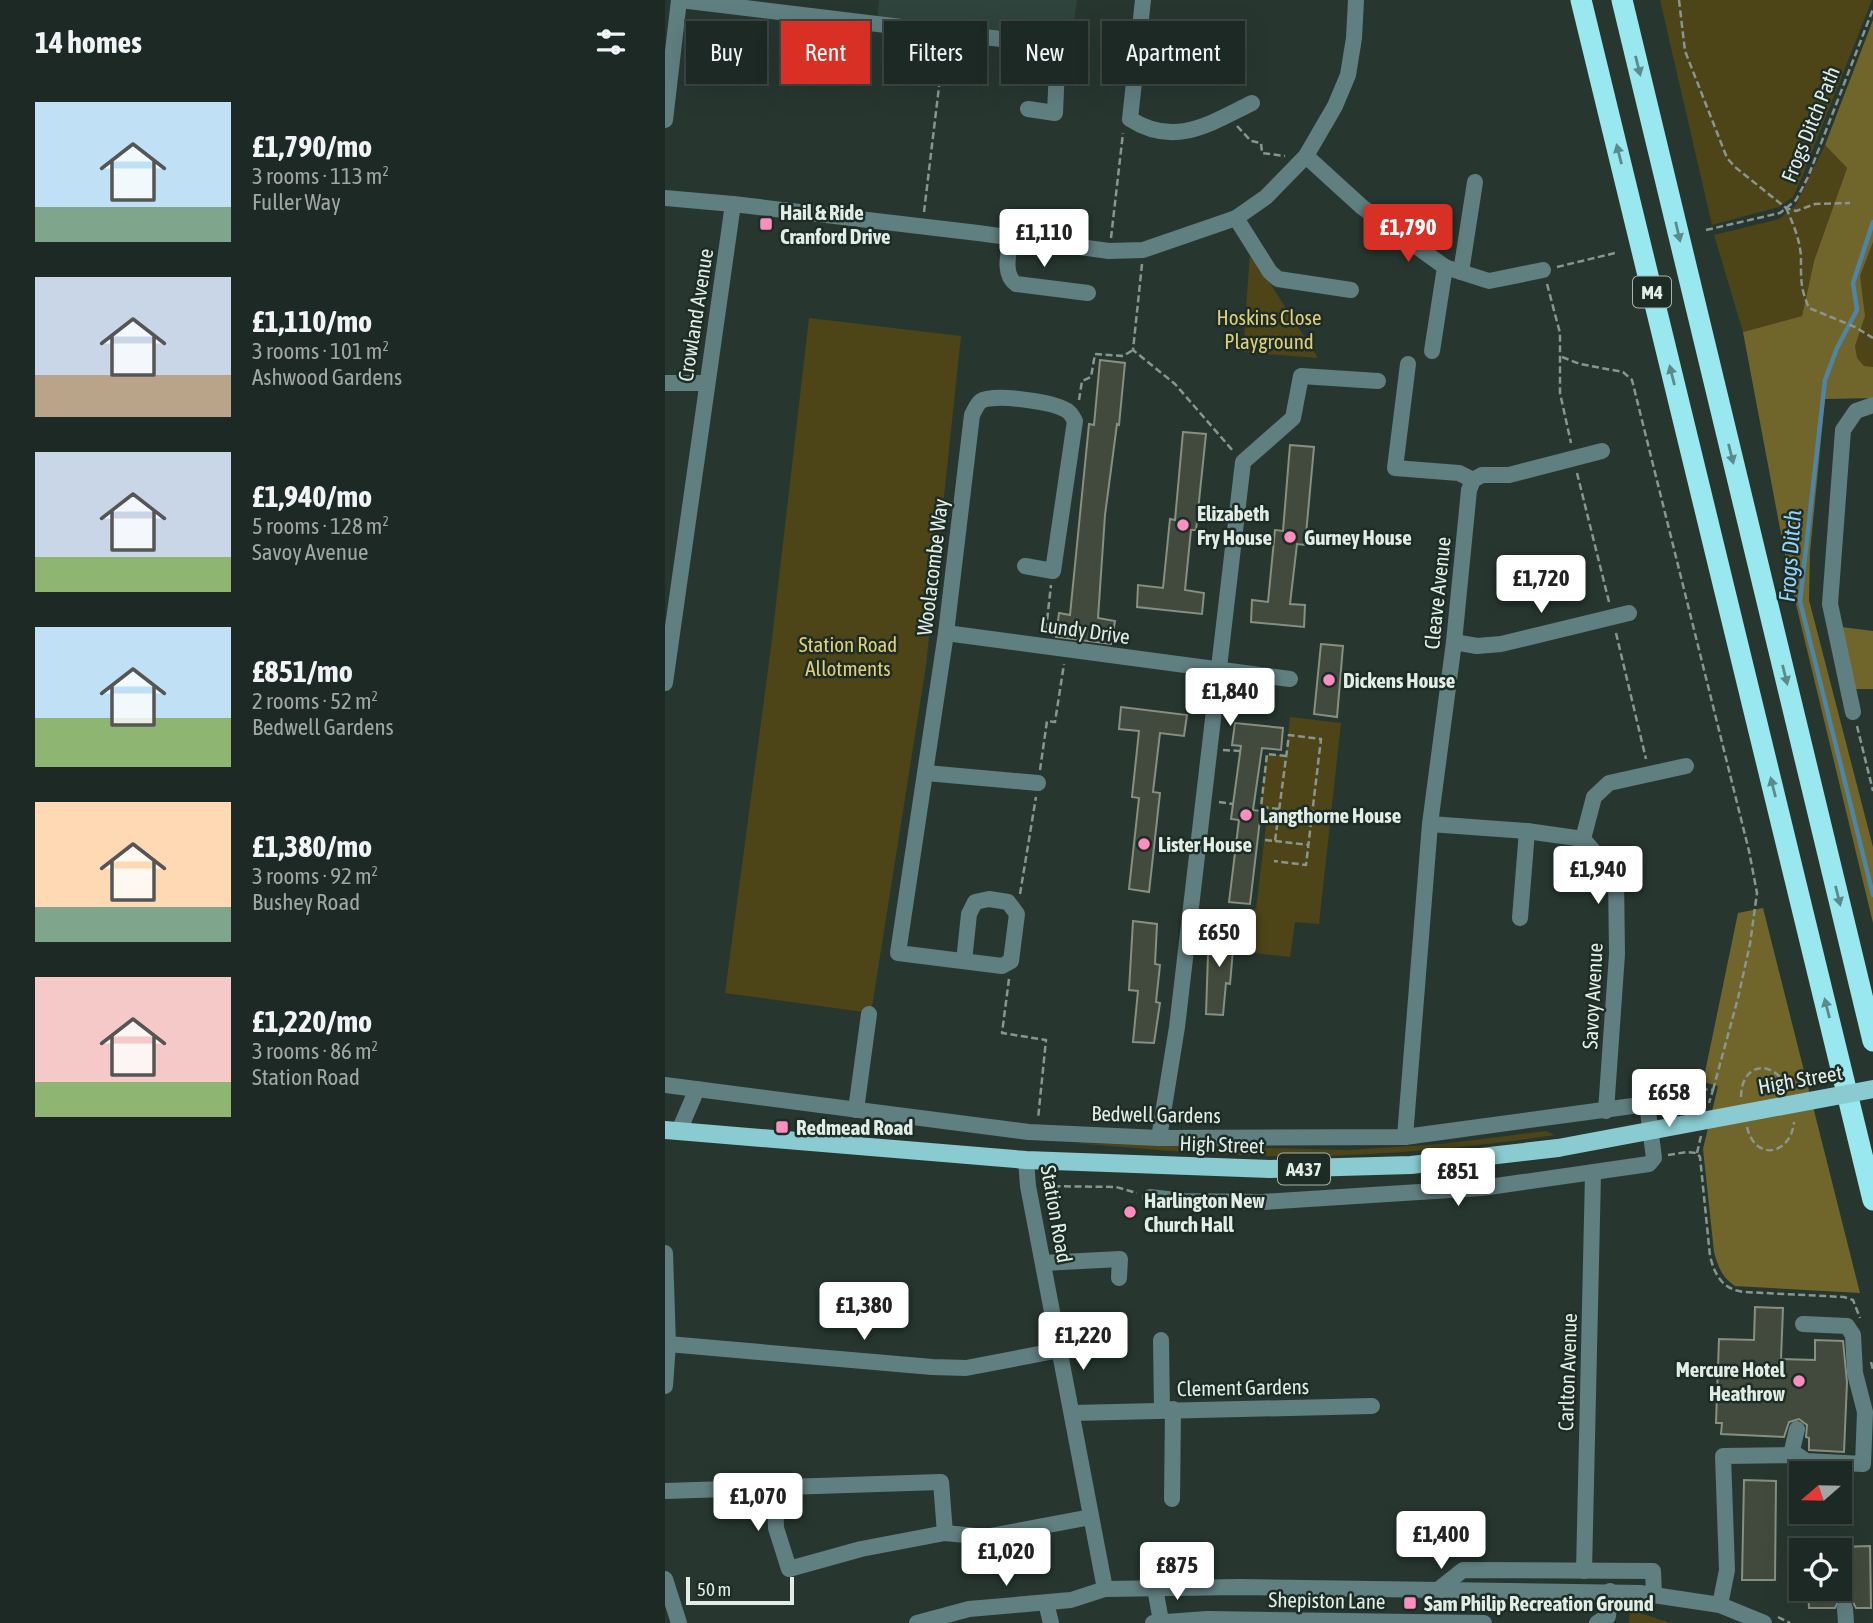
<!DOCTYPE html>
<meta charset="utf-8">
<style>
body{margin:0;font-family:"Asap Condensed",sans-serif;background:#25312c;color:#f1f3f6;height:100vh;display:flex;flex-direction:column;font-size:26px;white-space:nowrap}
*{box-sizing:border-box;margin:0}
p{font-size:23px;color:#a0a6a6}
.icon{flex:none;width:38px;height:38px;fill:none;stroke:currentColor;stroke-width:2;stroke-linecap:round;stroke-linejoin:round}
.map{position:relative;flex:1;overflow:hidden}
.panel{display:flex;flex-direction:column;background:#1d2924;width:665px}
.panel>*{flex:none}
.banner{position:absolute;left:21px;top:21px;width:665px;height:63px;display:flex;gap:14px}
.needle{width:46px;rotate:250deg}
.buttons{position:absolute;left:1124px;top:1461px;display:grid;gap:14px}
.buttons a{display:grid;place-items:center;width:63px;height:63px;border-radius:0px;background:#1d2924;box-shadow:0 7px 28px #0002,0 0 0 2px #3b4541;font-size:35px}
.scale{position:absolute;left:21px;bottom:18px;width:108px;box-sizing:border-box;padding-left:7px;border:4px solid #e3ede8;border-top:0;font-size:19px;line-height:24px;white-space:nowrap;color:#e3ede8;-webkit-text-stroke:5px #1d2d26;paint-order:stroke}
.price{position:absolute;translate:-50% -60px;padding:0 16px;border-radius:7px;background:#fff;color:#222;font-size:23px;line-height:46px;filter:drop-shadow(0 2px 4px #0008)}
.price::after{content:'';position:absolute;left:50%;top:42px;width:21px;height:16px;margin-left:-10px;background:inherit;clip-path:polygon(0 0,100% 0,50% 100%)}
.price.selected{background:#d93025;color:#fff}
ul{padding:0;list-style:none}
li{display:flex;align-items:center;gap:21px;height:175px;padding:0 35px}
li span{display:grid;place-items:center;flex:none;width:196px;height:140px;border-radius:0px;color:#555}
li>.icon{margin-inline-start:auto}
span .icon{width:84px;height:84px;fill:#fffc;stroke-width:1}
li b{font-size:30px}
h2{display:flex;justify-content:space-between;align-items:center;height:84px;padding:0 35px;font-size:30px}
.tag{padding:0 24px;border-radius:0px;background:#1d2924;box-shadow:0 7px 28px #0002,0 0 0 2px #3b4541;font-size:24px;line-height:63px}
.tag.selected{background:#d93025;color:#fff}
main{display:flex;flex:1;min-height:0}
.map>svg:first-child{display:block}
.built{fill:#2e443c}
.green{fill:#4d4417}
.forest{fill:#70652b}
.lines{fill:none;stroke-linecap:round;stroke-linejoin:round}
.stream{stroke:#4e85a7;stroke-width:4.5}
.building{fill:#424a3d;stroke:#868f80;stroke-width:2}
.path{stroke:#899690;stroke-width:2.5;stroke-dasharray:7 3.5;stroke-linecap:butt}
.minor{stroke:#607f81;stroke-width:16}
.major{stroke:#89cbd0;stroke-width:18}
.highway{stroke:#99e8ef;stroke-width:21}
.major-bridge{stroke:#89cbd0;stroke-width:18}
.oneway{fill:#5b8a8a}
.poi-dot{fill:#fd8ebf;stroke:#1d2d26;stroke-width:2.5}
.labels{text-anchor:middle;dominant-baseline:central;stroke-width:5;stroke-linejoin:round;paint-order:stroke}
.shield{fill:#1d2d26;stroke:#a8b3ae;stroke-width:2}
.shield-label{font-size:19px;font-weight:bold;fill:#e3ede8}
.street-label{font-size:21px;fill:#e3ede8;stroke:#1d2d26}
.poi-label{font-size:21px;font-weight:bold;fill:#e3ede8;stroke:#1d2d26;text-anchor:start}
.park-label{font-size:21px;fill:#e0ce78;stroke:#1d2d26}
.water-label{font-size:23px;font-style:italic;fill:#92d2fb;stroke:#1d2d26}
</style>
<main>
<section class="panel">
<h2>14 homes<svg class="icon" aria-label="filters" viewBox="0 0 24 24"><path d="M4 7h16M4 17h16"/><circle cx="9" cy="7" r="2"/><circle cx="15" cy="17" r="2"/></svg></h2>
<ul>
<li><span style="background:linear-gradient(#bfe0f5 75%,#7fa58c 0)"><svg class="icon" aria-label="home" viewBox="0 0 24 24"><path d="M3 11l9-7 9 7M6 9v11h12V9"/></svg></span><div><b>£1,790/mo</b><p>3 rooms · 113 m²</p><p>Fuller Way</p></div></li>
<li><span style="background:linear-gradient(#c9d6e8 70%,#b9a48a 0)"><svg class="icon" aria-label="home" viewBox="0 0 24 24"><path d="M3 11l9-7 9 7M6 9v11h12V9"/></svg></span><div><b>£1,110/mo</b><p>3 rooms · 101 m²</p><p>Ashwood Gardens</p></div></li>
<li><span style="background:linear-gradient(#c9d6e8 75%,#8fb573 0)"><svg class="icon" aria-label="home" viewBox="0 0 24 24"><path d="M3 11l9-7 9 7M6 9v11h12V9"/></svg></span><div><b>£1,940/mo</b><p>5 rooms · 128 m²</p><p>Savoy Avenue</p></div></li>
<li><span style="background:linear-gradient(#bfe0f5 65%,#8fb573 0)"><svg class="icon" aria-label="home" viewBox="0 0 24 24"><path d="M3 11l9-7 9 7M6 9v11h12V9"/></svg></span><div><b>£851/mo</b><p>2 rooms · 52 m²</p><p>Bedwell Gardens</p></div></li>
<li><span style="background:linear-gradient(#ffd9b3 75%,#7fa58c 0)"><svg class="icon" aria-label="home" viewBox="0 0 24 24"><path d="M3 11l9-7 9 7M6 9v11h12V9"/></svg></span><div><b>£1,380/mo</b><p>3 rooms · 92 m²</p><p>Bushey Road</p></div></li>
<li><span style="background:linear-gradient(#f6c9c9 75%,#8fb573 0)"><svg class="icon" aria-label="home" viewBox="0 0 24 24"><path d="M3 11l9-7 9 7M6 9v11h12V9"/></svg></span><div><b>£1,220/mo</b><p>3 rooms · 86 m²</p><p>Station Road</p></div></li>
</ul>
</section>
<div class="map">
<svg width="1208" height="1623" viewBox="0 0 1208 1623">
<rect width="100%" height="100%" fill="#273730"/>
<!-- built -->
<polygon class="built" points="214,0 412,0 406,42 212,23"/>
<!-- green -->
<g class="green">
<polygon points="995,0 1207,0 1137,177 1128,197 1114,207 1047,225"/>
<polygon points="1160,145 1182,168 1149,261 1137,316 1078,332 1049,235 1114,219 1130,206"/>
<polygon points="1208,231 1208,398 1162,380"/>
<polygon points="585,252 653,358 578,352"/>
<polygon points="144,318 296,336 261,666 206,1013 60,993 106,647"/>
<polygon points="625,717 676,723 654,924 630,922 625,957 579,952 585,909 591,909 603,808 596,807 602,754 621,756"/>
<path d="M881,1131L890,1135C811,1147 732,1154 652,1156C571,1158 489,1149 408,1143L683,1150L777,1144Z"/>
<polygon points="965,1610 1006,1623 964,1623"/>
</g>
<!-- forest -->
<g class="forest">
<polygon points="1208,20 1208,242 1195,276 1200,316 1190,346 1192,358 1199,366 1208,367 1208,398 1160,399 1145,552 1144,600 1208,847 1208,923 1123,571 1078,332 1137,316 1149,261 1182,168 1160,145"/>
<polygon points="1176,627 1208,631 1208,689 1187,689"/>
<path d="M1098,908L1195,1293L1070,1286C1057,1277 1053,1267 1049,1252L1038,1149L1053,1086L1038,1082L1073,913Z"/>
</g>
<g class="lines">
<!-- stream -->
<polyline class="stream" points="1208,222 1188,283 1192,310 1172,348 1160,380 1135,601 1208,895"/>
</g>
<!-- building -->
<g class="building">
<polygon points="435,360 460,363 454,425 452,424 440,515 433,618 450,621 446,644 391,637 394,613 405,615 424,424 429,425"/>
<polygon points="518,432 541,434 531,530 526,530 520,590 539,593 537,614 472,607 473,585 498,588 505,519 510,520"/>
<polygon points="625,445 649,447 640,545 632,544 625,604 640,605 639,627 586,622 587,600 603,602 610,530 618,531"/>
<polygon points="656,644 678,646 672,717 649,714"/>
<polygon points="456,707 522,715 519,736 495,733 488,792 495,793 484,892 464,889 474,798 467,797 474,731 454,729"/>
<polygon points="570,723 618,728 616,750 597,748 588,810 596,811 585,904 564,902 574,820 566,819 576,746 567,745"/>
<polygon points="468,921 492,924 490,964 495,965 491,1002 495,1003 489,1043 468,1042 473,991 464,990"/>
<polygon points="549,925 570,927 565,984 561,983 558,1015 541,1014 543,954 547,954"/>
<polygon points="1090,1307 1118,1308 1116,1359 1150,1360 1150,1340 1178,1341 1182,1382 1179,1452 1144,1450 1144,1438 1141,1437 1142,1425 1134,1419 1124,1422 1119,1437 1056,1434 1057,1423 1051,1423 1054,1339 1089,1340"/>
<polygon points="1079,1480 1111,1481 1110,1580 1077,1580"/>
<polygon points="1205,1546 1206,1608 1191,1608 1188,1602 1180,1598 1174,1600 1170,1608 1144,1608 1143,1589 1174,1589 1174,1547"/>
</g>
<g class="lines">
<!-- path -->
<g class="path">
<polyline points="1014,0 1020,51 1062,158 1070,167 1121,208 1131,211 1150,204 1185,203"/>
<polyline points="572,126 586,141 596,143 597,153 620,156"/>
<path d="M1121,208C1128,223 1135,240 1136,257C1136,278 1135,288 1144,308L1190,327L1208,338"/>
<polyline points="259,212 279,45"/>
<polyline points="1041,230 1115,213 1131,200 1143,177 1208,9"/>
<polyline points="446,238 458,133"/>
<polyline points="477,264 468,350 510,384 569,452"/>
<polyline points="892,267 950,253"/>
<polyline points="882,284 895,333 895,393 906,443"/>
<polyline points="897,357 915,364 958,372 967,380 1084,851 1092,893 1085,944 1073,998 1048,1090"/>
<polyline points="414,400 417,381 426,377 430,354 458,356 468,350"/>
<polyline points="912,473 944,602"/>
<polyline points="381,630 386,585"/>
<polyline points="951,633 981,759"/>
<polyline points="1192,726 1208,791"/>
<polyline points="558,750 575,751"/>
<polyline points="375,770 382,721 390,722 399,664"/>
<polyline points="554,802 568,804"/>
<polyline points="614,809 596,807 602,754 621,756"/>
<polyline points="614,820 646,824"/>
<polyline points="600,840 610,841 624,735 656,739 641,865 609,861"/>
<polyline points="610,841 644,845"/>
<polyline points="355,894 371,797"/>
<polyline points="344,979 337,1033 381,1040 373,1119"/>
<path d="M1076,1097C1076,1063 1108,1058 1122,1088"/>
<path d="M995,1100C1012,1095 1030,1087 1048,1090L1044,1103"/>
<path d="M1082,1127C1090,1162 1126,1155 1129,1122"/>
<polyline points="1032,1153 1036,1136"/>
<path d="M1003,1155L1022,1152L1032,1153L1035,1157L1045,1256C1050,1276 1058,1290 1080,1292L1179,1297L1188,1300L1195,1318"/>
<polyline points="378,1186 451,1187 472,1193"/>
<polyline points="1206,1362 1208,1370"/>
<polyline points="1113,1617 1125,1623"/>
</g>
<!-- minor -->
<g class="minor">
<polyline points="15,0 393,46 390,113 363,109"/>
<path d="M478,0L465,119C510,148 546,123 587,103"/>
<polyline points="0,120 14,0"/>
<polyline points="641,156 697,207 780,267 824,281 878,270"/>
<polyline points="0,198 68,204 313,233 444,251 478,250 571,218 601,197 641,156 670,106 683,75 689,38 691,0"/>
<polyline points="571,218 605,272 613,279 686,290"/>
<path d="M346,237C344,252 337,274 351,284L423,293"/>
<polyline points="796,272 810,182"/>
<polyline points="767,351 780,267"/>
<polyline points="743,364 730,468 794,473 808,480"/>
<polyline points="0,383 41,383"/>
<polyline points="281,633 625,679"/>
<polyline points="789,642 812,646 836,644 964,613"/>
<polyline points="0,683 68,204"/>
<polyline points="1188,712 1165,604 1178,430 1191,411 1208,405"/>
<polyline points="261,773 373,783"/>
<polyline points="765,824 862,831 918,839 951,877 952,954 941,1111"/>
<polyline points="918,839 929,797 944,783 1021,766"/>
<polyline points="855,918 862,831"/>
<path d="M299,961L304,914L310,902L324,899L343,902L352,914L346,961L337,966L233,953L281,633L307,415C309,411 312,404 316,401C328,393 386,402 399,409C405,411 407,416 410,421L388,571L360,566"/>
<polyline points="0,1085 364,1132 494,1138 740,1137 982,1104 989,1158 984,1164 817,1188 597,1202 519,1201 485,1197"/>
<polyline points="191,1110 204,1014"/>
<polyline points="14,1131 32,1089"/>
<polyline points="740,1137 765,824 789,642 804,490 808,480 817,475 844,475 937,451"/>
<polyline points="494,1138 512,1027 578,462 628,418 636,376 713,381"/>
<polyline points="361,1160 363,1186 440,1589"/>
<polyline points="0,1253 3,1344 0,1386"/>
<polyline points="378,1263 455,1259 454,1278"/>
<polyline points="496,1340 497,1410"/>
<polyline points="3,1344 267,1367 301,1368 395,1350"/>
<polyline points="408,1413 707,1406"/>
<polyline points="1126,1455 1132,1429"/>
<polyline points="110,1488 111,1528 124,1569 196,1549 280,1533 320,1537 426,1517"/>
<polyline points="0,1491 276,1482 280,1533"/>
<polyline points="507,1499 508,1409"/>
<polyline points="919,1571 928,1174"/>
<polyline points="0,1579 14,1623"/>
<polyline points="490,1588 496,1621"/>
<polyline points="774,1589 798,1570 988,1571 989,1594"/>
<polyline points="381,1603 386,1623"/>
<polyline points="1055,1605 1062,1570 1058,1456 1132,1455 1141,1461 1198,1464 1200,1412 1190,1373 1188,1335 1182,1326 1138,1324"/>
<polyline points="1180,1608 1181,1623"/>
<polyline points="252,1623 304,1609 406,1600 440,1589 574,1587 975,1593 1055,1605 1099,1623"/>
<polyline points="488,1623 542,1619 819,1623"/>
<polyline points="932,1623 943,1616 945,1591"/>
</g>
<!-- major -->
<polyline class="major" points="0,1130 361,1160 605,1169 746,1165 893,1148"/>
<!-- highway -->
<g class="highway">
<polyline points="916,0 1208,1200"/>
<polyline points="957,0 1208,1041"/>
</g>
<!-- major-bridge -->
<polyline class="major-bridge" points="893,1148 1208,1089"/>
</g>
<!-- one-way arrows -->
<defs><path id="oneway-solid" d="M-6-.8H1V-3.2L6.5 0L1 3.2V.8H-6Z" transform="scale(1.75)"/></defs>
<g class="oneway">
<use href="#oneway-solid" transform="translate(973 66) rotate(76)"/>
<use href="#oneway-solid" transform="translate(954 154) rotate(-104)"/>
<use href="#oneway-solid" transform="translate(1013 232) rotate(77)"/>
<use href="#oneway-solid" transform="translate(1007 375) rotate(-104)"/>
<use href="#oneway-solid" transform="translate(1066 454) rotate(76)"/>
<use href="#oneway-solid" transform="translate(1120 675) rotate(76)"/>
<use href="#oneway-solid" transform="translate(1108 787) rotate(-104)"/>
<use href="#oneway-solid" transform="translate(1173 896) rotate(76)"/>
<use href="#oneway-solid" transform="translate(1162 1008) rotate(-104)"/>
</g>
<!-- markers -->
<g class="poi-dot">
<rect x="94" y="217" width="14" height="14" rx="3.5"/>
<circle cx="518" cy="525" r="7"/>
<circle cx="625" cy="537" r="7"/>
<circle cx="664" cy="680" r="7"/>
<circle cx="581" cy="815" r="7"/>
<circle cx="479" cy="844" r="7"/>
<rect x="110" y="1120" width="14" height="14" rx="3.5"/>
<circle cx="465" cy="1212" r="7"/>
<circle cx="1134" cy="1381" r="7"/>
<rect x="738" y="1596" width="14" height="14" rx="3.5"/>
</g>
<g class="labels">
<!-- shield labels -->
<g class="shield">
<rect x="968" y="276.5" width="38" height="31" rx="5"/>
<rect x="613" y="1153.5" width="52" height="31" rx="5"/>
</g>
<g class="shield-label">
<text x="987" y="292">M4</text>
<text x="639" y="1169">A437</text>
</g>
<!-- street labels -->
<g class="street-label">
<text transform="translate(1145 124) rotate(-68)">Frogs Ditch Path</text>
<text transform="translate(30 315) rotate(-81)">Crowland Avenue</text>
<text transform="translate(267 567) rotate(-83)">Woolacombe Way</text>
<text transform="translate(772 593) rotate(-84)">Cleave Avenue</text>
<text transform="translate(420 630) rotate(8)">Lundy Drive</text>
<text transform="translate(927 996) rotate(-87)">Savoy Avenue</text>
<text transform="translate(1135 1079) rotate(-10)">High Street</text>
<text transform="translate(491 1114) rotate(1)">Bedwell Gardens</text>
<text transform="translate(557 1144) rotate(2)">High Street</text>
<text transform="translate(392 1214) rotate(80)">Station Road</text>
<text transform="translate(902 1372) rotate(-88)">Carlton Avenue</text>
<text transform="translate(578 1387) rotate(-1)">Clement Gardens</text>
<text transform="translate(662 1600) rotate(1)">Shepiston Lane</text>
</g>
<!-- poi labels -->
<g class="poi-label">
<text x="115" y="212">Hail &amp; Ride<tspan x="115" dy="24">Cranford Drive</tspan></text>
<text x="532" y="513">Elizabeth<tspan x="532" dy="24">Fry House</tspan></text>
<text x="639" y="537">Gurney House</text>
<text x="678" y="680">Dickens House</text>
<text x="595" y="815">Langthorne House</text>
<text x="493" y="844">Lister House</text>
<text x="131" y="1127">Redmead Road</text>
<text x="479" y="1200">Harlington New<tspan x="479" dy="24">Church Hall</tspan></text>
<text x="1120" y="1369" text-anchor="end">Mercure Hotel<tspan x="1120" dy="24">Heathrow</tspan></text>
<text x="759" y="1603">Sam Philip Recreation Ground</text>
</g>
<!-- park labels -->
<g class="park-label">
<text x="604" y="317">Hoskins Close<tspan x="604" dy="24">Playground</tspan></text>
<text x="183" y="644">Station Road<tspan x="183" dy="24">Allotments</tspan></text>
</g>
<!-- water labels -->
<g class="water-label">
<text transform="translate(1125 556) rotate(-86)">Frogs Ditch</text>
</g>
</g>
</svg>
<div class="buttons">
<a><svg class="needle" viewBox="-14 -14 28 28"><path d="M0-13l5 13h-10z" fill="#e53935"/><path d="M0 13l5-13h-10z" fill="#a0a6a6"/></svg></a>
<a><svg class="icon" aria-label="locate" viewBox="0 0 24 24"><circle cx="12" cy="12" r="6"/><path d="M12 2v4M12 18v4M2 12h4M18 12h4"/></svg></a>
</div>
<div class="scale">50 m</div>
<b class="price selected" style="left:743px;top:264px">£1,790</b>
<b class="price" style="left:379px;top:269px">£1,110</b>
<b class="price" style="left:876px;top:615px">£1,720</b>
<b class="price" style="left:565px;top:728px">£1,840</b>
<b class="price" style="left:933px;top:906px">£1,940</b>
<b class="price" style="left:554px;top:969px">£650</b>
<b class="price" style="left:1004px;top:1129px">£658</b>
<b class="price" style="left:793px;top:1208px">£851</b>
<b class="price" style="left:199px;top:1342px">£1,380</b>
<b class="price" style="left:418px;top:1372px">£1,220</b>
<b class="price" style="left:93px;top:1533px">£1,070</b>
<b class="price" style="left:776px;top:1571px">£1,400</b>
<b class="price" style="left:341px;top:1588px">£1,020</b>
<b class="price" style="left:512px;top:1602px">£875</b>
<div class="banner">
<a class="tag">Buy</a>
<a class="tag selected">Rent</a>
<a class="tag">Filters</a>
<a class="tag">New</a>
<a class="tag">Apartment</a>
</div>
</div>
</main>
